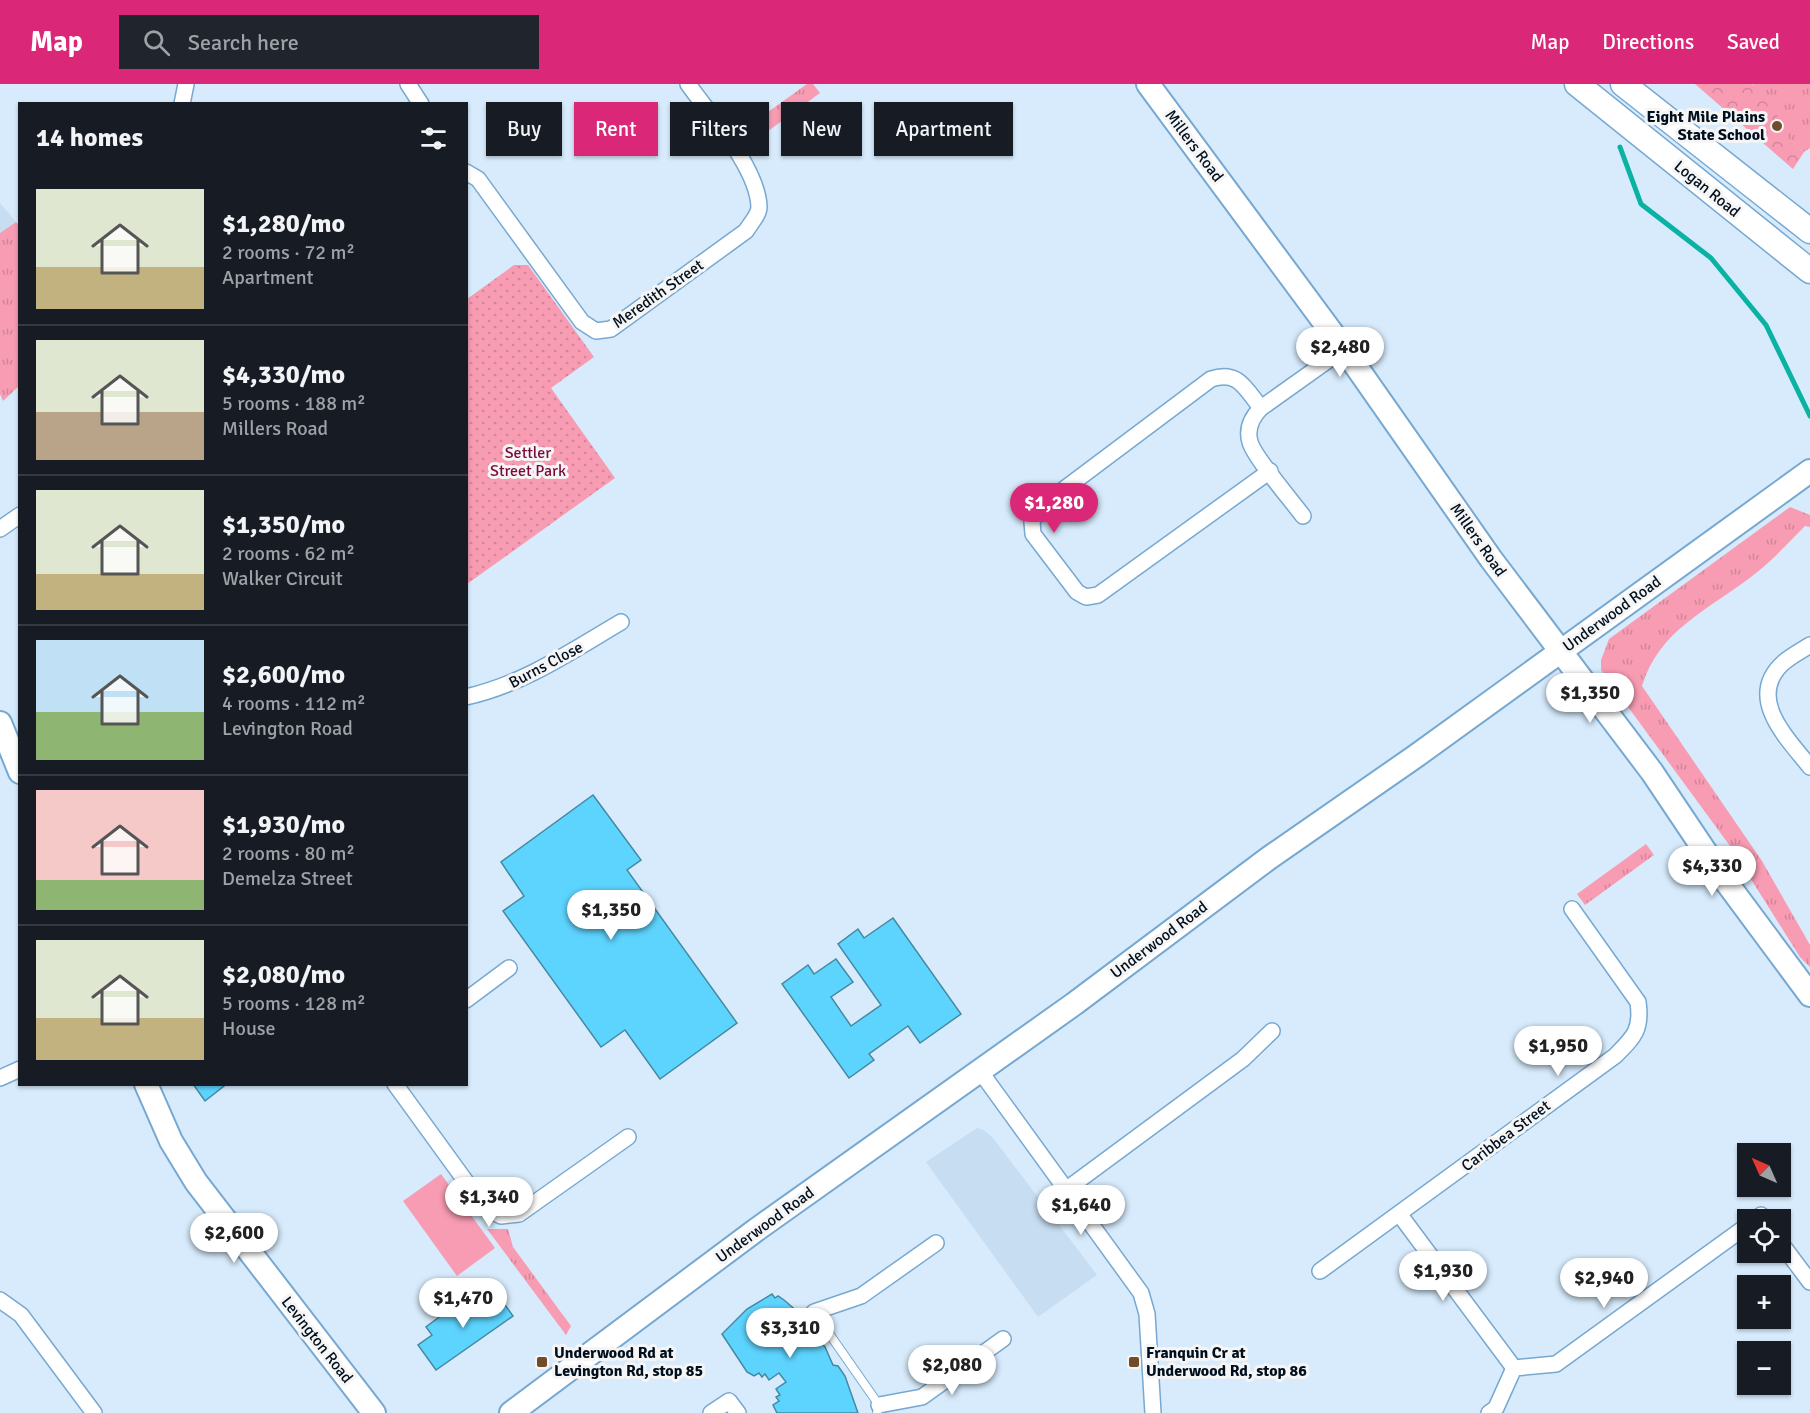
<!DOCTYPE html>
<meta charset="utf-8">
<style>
body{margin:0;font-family:Signika,sans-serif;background:#20242c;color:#f1f3f6;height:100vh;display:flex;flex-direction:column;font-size:22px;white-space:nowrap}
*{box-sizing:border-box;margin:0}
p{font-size:20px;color:#9ea1a6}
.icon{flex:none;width:33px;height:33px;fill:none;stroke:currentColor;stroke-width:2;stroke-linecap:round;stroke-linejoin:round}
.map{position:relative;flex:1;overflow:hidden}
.drawer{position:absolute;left:18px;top:18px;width:450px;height:984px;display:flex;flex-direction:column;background:#171b24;border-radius:0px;box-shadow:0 2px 4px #0004}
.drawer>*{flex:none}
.guide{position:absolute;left:486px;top:18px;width:570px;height:54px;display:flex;gap:12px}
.needle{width:39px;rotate:315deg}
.buttons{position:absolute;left:1737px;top:1059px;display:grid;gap:12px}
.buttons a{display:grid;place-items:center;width:54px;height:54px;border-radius:0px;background:#171b24;box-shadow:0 2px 4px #0004;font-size:30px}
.price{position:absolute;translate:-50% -51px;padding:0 14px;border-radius:21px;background:#fff;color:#222;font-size:20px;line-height:39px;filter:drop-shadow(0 2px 3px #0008)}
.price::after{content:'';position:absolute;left:50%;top:36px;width:18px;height:14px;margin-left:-9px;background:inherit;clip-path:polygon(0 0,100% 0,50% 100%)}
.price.selected{background:#db2777;color:#fff}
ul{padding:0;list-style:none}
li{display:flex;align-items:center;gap:18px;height:150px;padding:0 18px}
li+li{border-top:2px solid #363941}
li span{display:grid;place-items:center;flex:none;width:168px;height:120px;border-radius:0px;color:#555}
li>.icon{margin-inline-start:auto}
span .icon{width:72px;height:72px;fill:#fffc;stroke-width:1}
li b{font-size:26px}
h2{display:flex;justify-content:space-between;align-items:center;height:72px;padding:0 18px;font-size:26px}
.chip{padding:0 21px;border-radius:0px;background:#171b24;box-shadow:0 2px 4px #0004;font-size:21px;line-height:54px}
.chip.selected{background:#db2777;color:#fff}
header{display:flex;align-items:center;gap:36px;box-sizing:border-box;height:84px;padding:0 30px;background:#db2777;color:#fff}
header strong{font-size:28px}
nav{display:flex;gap:33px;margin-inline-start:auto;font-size:21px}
.search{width:420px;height:54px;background:#20242c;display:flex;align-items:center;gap:15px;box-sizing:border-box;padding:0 21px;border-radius:0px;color:#9ea1a6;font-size:22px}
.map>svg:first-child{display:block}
.built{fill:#c7ddf1}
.grass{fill:url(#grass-tufts)}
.forest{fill:url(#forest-crowns)}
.park{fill:url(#park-dots)}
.pitch{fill:#f79cb2}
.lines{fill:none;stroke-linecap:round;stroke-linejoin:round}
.stream{stroke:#09b2a3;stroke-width:5}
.building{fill:#5dd4fe;stroke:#4489a2;stroke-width:1.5}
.lane-casing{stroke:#77a8d1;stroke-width:10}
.street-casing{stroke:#77a8d1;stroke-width:18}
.secondary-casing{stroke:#77a8d1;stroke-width:26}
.primary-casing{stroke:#77a8d1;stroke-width:27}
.lane{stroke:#fff;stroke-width:8}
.street{stroke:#fff;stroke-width:15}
.secondary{stroke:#fff;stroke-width:22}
.primary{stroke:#fff;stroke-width:24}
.poi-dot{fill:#714c28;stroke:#f5f5f5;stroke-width:2}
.labels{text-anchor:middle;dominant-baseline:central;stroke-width:6;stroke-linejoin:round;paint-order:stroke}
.poi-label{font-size:16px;font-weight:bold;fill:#000f1d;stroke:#f5f5f5;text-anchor:start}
.street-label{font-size:16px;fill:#000f1d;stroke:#f5f5f5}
.park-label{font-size:16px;fill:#7a0a39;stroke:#f5f5f5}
</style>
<header>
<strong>Map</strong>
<div class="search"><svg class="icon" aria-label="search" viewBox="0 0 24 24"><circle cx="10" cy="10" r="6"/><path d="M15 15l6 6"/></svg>Search here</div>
<nav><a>Map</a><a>Directions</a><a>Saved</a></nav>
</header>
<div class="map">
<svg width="1810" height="1329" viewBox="0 0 1810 1329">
<defs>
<pattern id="grass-tufts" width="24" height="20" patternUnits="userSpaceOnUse" patternTransform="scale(1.5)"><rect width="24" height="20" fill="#f79cb2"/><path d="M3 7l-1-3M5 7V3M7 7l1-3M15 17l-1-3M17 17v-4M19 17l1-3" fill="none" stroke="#d28599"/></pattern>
<pattern id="forest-crowns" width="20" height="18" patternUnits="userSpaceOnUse" patternTransform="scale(1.5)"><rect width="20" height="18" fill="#f79cb2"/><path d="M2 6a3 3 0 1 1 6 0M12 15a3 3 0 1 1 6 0" fill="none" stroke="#d28599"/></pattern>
<pattern id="park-dots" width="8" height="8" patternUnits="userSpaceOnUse" patternTransform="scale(1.5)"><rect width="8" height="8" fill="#f79cb2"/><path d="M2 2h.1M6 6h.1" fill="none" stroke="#d28599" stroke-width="1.8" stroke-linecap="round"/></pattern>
</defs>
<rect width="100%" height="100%" fill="#d7ebfc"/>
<!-- built -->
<g class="built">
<polygon points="0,119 16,138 0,149"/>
<polygon points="977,1044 984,1046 993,1054 1097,1191 1038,1233 926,1078"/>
</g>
<!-- grass -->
<g class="grass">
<polygon points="807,0 813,0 820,9 753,58 744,45"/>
<path d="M1753,0H1810V64L1804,68C1799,64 1794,60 1789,56C1771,36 1782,20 1753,0Z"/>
<polygon points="16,138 20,142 19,302 3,317 0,310 0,149"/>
<path d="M1790,423L1810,431V443L1805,442C1788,459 1771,478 1751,493C1708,526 1659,546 1642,602L1762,777L1810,861V883L1800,873L1730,762L1601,586V576L1609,555Z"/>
<polygon points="1646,760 1654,771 1585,821 1577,810"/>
<polygon points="487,1145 508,1145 513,1163 571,1242 566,1251"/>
</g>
<!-- forest -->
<path class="forest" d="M1695,0C1712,0 1734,0 1751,0C1774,5 1776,36 1787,52C1791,59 1799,63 1804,68L1793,85Z"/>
<!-- park -->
<polygon class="park" points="514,181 528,181 594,273 551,304 615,394 467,500 467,215"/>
<!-- pitch -->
<polygon class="pitch" points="441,1090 495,1164 457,1192 403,1117"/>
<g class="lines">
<!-- stream -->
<polyline class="stream" points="1620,63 1641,120 1711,174 1766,241 1810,332"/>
</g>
<!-- building -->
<g class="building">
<polygon points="593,711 641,776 627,786 737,939 660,995 625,946 601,963 503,827 524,812 501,778"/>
<polygon points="893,834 961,930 920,959 908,942 869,970 874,976 849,994 782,900 808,881 814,890 836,875 853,898 831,913 851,942 881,921 838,860 858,845 864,854"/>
<polygon points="193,1000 223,1000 224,1002 205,1017"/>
<polygon points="495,1207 513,1232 436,1286 418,1261 432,1251 426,1243 458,1219 465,1229"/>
<polygon points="772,1210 775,1214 778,1212 784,1216 806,1235 812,1249 825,1263 833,1281 838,1282 845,1292 858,1329 777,1329 773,1321 779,1317 776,1313 780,1311 776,1305 786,1298 779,1289 769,1296 765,1290 762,1293 759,1289 754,1292 747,1288 722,1250 747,1225"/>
</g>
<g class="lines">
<!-- lane casing -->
<g class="lane-casing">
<polyline id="lane" points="814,1228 879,1321 877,1329"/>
</g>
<!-- street casing -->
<g class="street-casing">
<g id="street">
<polyline points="408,0 421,20"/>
<polyline points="182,20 186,0"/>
<path d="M466,88L478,95L582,238L596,247L611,245L746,147C750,140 759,131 759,123C758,84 710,31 688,0"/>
<path d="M1261,324C1245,304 1238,286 1211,295L1039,424L1032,438L1033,450L1077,508L1086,513L1098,511L1270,387"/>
<path d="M1303,432C1292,417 1254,373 1250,358C1246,344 1252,333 1261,324L1344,265"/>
<polyline points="0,445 20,431"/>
<path d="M1810,561C1801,567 1791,572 1783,579C1745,614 1788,655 1810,683"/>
<path d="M466,613C524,600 570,568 621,538"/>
<polyline points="466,916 509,884"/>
<polyline points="980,987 1141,1209 1147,1230 1153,1329"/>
<polyline points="0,994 20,985"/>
<polyline points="395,1000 485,1124 501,1132 519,1130 628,1053"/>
<polyline points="1067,1105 1243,975 1272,947"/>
<polyline points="1400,1131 1514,1284"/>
<polyline points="1756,1136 1761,1131 1764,1136"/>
<polyline points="1780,1158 1810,1198"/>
<path d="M1320,1187L1615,972C1634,953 1642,946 1638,918L1572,825"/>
<polyline points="0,1216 21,1231 94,1329"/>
<polyline points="814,1228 861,1212 936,1159"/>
<polyline points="879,1321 922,1313 1003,1255"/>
<polyline points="711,1329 729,1317 738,1329"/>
<polyline points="1489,1329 1496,1324 1514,1284 1556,1280 1748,1141"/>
</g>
</g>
<!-- secondary casing -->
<g class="secondary-casing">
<g id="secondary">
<polyline points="1148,0 1344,265 1491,475 1652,688 1721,791 1810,911"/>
<polyline points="0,639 20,688"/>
<polyline points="146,1000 171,1057 196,1098 374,1329"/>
<polyline points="511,1329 756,1146 1074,920 1269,774 1416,672 1810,387"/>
</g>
</g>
<!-- primary casing -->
<g class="primary-casing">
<g id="primary">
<polyline points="1577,0 1810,187"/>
<polyline points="1623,0 1810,147"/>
</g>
</g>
<!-- lane -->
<use href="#lane" class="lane"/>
<!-- street -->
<use href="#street" class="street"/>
<!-- secondary -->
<use href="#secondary" class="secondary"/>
<!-- primary -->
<use href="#primary" class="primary"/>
</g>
<!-- markers -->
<g class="poi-dot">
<circle cx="1777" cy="42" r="6"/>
<rect x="536" y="1272" width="12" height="12" rx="3"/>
<rect x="1128" y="1272" width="12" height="12" rx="3"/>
</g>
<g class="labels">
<!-- poi labels -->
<g class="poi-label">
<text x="1765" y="33" text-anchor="end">Eight Mile Plains<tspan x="1765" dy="18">State School</tspan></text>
<text x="554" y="1269">Underwood Rd at<tspan x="554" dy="18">Levington Rd, stop 85</tspan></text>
<text x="1146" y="1269">Franquin Cr at<tspan x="1146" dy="18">Underwood Rd, stop 86</tspan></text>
</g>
<!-- street labels -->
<g class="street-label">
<text transform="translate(1194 62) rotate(53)">Millers Road</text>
<text transform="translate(1707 105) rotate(39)">Logan Road</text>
<text transform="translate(658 210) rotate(-35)">Meredith Street</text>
<text transform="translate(1478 456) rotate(55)">Millers Road</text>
<text transform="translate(1612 530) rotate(-36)">Underwood Road</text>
<text transform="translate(546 581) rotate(-28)">Burns Close</text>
<text transform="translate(1159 856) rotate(-37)">Underwood Road</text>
<text transform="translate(1506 1052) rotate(-37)">Caribbea Street</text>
<text transform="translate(765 1141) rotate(-36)">Underwood Road</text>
<text transform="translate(317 1256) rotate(52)">Levington Road</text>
</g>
<!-- park labels -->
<g class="park-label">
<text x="528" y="369">Settler<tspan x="528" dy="18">Street Park</tspan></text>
</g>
</g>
</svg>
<div class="buttons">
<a><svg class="needle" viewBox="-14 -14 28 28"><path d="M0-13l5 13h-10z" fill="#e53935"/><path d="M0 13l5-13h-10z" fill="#9ea1a6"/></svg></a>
<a><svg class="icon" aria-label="locate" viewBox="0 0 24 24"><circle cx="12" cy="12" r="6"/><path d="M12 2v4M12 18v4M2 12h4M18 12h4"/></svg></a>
<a>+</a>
<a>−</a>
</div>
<b class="price" style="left:1340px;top:294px">$2,480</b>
<b class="price selected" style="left:1054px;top:450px">$1,280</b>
<b class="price" style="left:1590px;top:640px">$1,350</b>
<b class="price" style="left:1712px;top:813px">$4,330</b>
<b class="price" style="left:611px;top:857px">$1,350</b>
<b class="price" style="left:1558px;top:993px">$1,950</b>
<b class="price" style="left:489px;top:1144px">$1,340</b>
<b class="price" style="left:1081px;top:1152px">$1,640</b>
<b class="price" style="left:234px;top:1180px">$2,600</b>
<b class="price" style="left:1443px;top:1218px">$1,930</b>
<b class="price" style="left:1604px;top:1225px">$2,940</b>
<b class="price" style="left:463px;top:1245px">$1,470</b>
<b class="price" style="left:790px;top:1275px">$3,310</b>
<b class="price" style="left:952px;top:1312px">$2,080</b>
<div class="guide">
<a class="chip">Buy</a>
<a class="chip selected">Rent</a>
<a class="chip">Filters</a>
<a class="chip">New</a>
<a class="chip">Apartment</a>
</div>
<section class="drawer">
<h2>14 homes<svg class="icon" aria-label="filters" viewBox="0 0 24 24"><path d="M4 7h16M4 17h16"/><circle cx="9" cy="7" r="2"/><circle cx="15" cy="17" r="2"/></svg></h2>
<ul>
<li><span style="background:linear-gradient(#dfe7d0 65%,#c2b280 0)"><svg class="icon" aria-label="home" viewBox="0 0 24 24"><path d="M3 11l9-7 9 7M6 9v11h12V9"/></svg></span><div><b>$1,280/mo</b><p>2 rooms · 72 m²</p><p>Apartment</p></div></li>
<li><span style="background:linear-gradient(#dfe7d0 60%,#b9a48a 0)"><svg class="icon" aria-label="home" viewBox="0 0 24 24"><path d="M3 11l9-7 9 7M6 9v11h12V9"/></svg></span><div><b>$4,330/mo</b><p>5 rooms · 188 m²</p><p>Millers Road</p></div></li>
<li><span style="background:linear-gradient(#dfe7d0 70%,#c2b280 0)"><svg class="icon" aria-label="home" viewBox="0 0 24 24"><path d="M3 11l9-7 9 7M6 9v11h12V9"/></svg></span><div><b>$1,350/mo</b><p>2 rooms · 62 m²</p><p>Walker Circuit</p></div></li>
<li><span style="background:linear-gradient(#bfe0f5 60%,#8fb573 0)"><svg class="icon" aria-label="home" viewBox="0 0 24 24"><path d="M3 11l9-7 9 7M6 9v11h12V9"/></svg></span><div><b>$2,600/mo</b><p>4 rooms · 112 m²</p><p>Levington Road</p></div></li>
<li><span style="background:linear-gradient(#f6c9c9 75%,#8fb573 0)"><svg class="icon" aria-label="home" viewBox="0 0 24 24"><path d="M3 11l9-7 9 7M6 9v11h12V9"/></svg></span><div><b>$1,930/mo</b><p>2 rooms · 80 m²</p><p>Demelza Street</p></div></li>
<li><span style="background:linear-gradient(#dfe7d0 65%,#c2b280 0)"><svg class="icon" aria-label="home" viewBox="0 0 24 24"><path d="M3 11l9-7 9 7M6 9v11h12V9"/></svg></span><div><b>$2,080/mo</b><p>5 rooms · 128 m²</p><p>House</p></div></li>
</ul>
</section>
</div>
